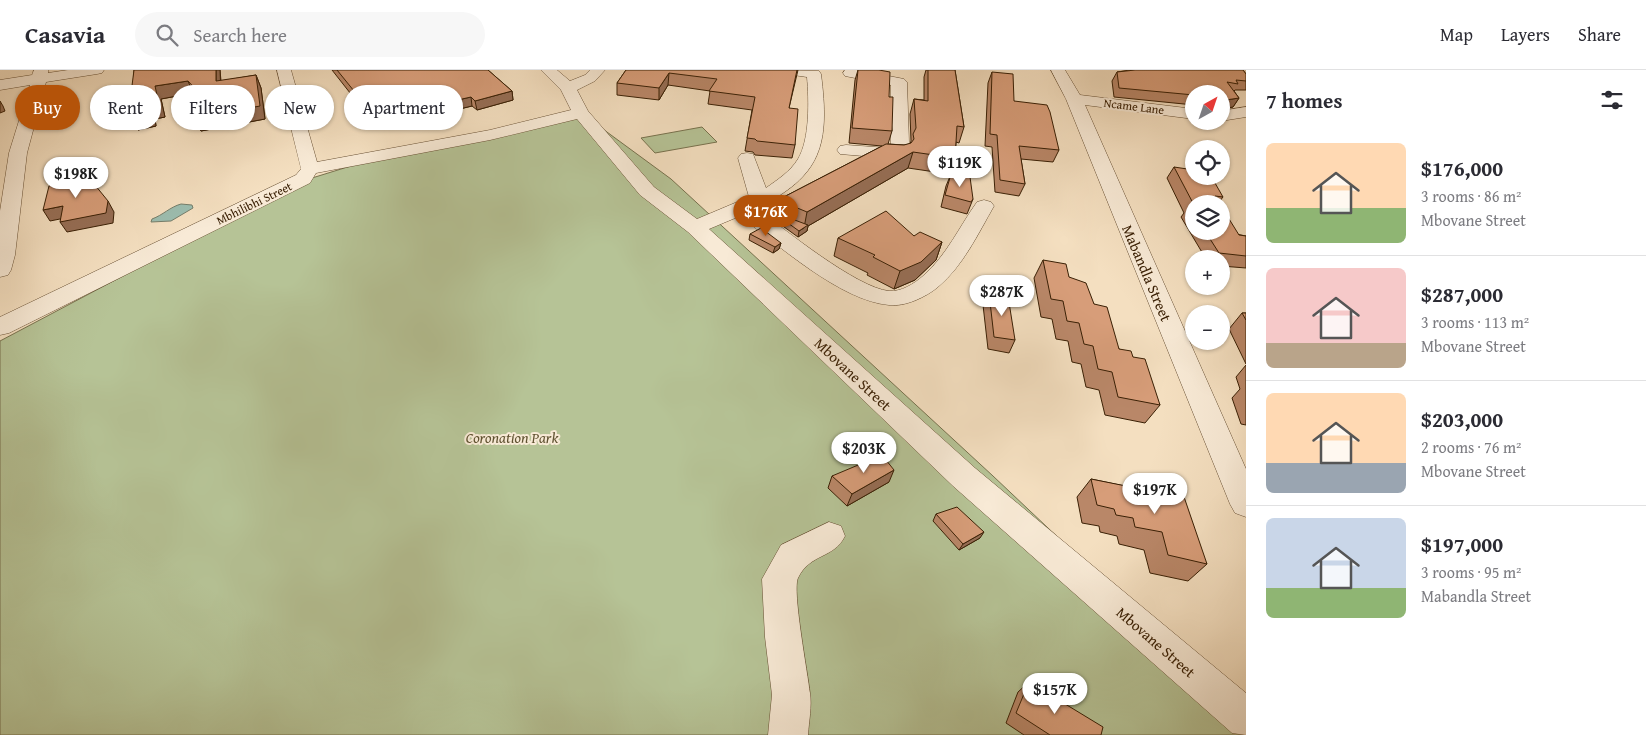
<!DOCTYPE html>
<meta charset="utf-8">
<style>
body{margin:0;font-family:"Gentium Book Plus",serif;background:#f7f7f7;color:#2b2b33;height:100vh;display:flex;flex-direction:column;font-size:19px;white-space:nowrap}
*{box-sizing:border-box;margin:0}
p{font-size:16px;color:#7c7c81}
.icon{flex:none;width:28px;height:28px;fill:none;stroke:currentColor;stroke-width:2;stroke-linecap:round;stroke-linejoin:round}
.map{position:relative;flex:1;overflow:hidden}
.panel{display:flex;flex-direction:column;background:#fff;width:400px}
.panel>*{flex:none}
.banner{position:absolute;left:15px;top:15px;width:475px;height:45px;display:flex;gap:10px}
.needle{width:32px;rotate:40deg}
.buttons{position:absolute;left:1185px;top:15px;display:grid;gap:10px}
.buttons a{display:grid;place-items:center;width:45px;height:45px;border-radius:50%;background:#fff;box-shadow:0 1px 4px #0004;font-size:25px}
.price{position:absolute;translate:-50% -42px;padding:0 11px;border-radius:18px;background:#fff;color:#222;font-size:16px;line-height:32px;filter:drop-shadow(0 1px 2px #0008)}
.price::after{content:'';position:absolute;left:50%;top:30px;width:15px;height:11px;margin-left:-8px;background:inherit;clip-path:polygon(0 0,100% 0,50% 100%)}
.price.on{background:#b45309;color:#fff}
ul{padding:0;list-style:none}
li{display:flex;align-items:center;gap:15px;height:125px;padding:0 20px}
li+li{border-top:1px solid #e1e1e2}
li span{display:grid;place-items:center;flex:none;width:140px;height:100px;border-radius:8px;color:#555}
li>.icon{margin-inline-start:auto}
span .icon{width:60px;height:60px;fill:#fffc;stroke-width:1}
li b{font-size:21px}
h2{display:flex;justify-content:space-between;align-items:center;height:60px;padding:0 20px;font-size:21px}
.pill{padding:0 18px;border-radius:22px;background:#fff;box-shadow:0 1px 4px #0004;font-size:18px;line-height:45px}
.pill.on{background:#b45309;color:#fff}
header{display:flex;align-items:center;gap:30px;box-sizing:border-box;height:70px;padding:0 25px;background:#fff;border-bottom:1px solid #e1e1e2}
header strong{font-size:24px}
nav{display:flex;gap:28px;margin-inline-start:auto;font-size:18px}
.search{width:350px;height:45px;background:#f7f7f7;display:flex;align-items:center;gap:12px;box-sizing:border-box;padding:0 18px;border-radius:28px;color:#7c7c81;font-size:19px}
main{display:flex;flex:1;min-height:0}
.map>svg:first-child{display:block}
.green{fill:#b6c396;stroke:#78724e}
.water{fill:#9cbdaf;stroke:#757e6b}
.lines{fill:none;stroke-linecap:round;stroke-linejoin:round}
.minor-casing{stroke:#685034;stroke-width:1}
.minor{fill:#f8ead6;fill-rule:evenodd}
.wall{fill:#b98768;stroke:#3a2005}
.shaded-wall{fill:#966e55;stroke:#3a2005}
.building{fill:#d79d79;stroke:#3a2005}
.labels{text-anchor:middle;dominant-baseline:central;stroke-width:4;stroke-linejoin:round;paint-order:stroke}
.far-street-label{font-size:12px;fill:#3a2005;stroke:#f8ead6}
.street-label{font-size:15px;fill:#3a2005;stroke:#f8ead6}
.park-label{font-size:15px;font-style:italic;fill:#5f5130;stroke:#f8ead6}
</style>
<header>
<strong>Casavia</strong>
<div class="search"><svg class="icon" aria-label="search" viewBox="0 0 24 24"><circle cx="10" cy="10" r="6"/><path d="M15 15l6 6"/></svg>Search here</div>
<nav><a>Map</a><a>Layers</a><a>Share</a></nav>
</header>
<main>
<div class="map">
<svg width="1246" height="665" viewBox="0 0 1246 665">
<rect width="100%" height="100%" fill="#f4dfc0"/>
<filter id="stains"><feTurbulence type="fractalNoise" baseFrequency=".004" numOctaves="4"/><feColorMatrix values="0 0 0 0 .2 0 0 0 0 .09 0 0 0 0 .02 0 0 0 .5 -.17"/></filter>
<radialGradient id="worn" r=".72"><stop offset=".6" stop-color="#630" stop-opacity="0"/><stop offset="1" stop-color="#630" stop-opacity=".3"/></radialGradient>
<!-- green -->
<g class="green">
<polygon points="581,43 671,109 993,406 1246,645 1246,665 0,665 0,271 276,125 312,108 354,95"/>
<polygon points="702,57 717,72 655,83 641,68"/>
</g>
<!-- water -->
<path class="water" d="M181,134L192,135L193,138L171,151L151,152L152,149C163,145 170,137 181,134Z"/>
<g class="lines">
<!-- minor casing -->
<g class="minor-casing">
<g id="minor">
<polygon points="34,0 48,0 48,3 68,0 104,0 102,3 97,4 46,12 27,83 15,185 11,200 8,205 0,207 0,141 9,83 30,15 0,20 0,10 32,5"/>
<path d="M277,0H291L317,92L490,60L571,40L561,20L541,0H557L570,11L585,5L590,0H605L595,11L577,20L588,41L654,117L697,149L749,127L738,88L741,84L747,83L753,84L766,118C777,110 790,102 798,89C810,69 809,30 807,7L779,3L777,0L819,1L821,4C830,74 822,107 756,138C784,159 857,218 889,221C901,222 914,214 923,206C947,185 959,157 977,132L984,130L991,132L994,136C978,164 963,196 938,217C926,227 905,237 889,235C841,231 778,175 740,146L709,159L975,398L1246,623V665L1232,663L953,416L688,162L640,125L577,49L490,70L316,103L310,113L9,263L0,265V247L296,105L301,99Z"/>
<polygon points="845,0 858,0 904,9 907,12 909,73 906,80 908,84 905,88 899,89 840,84 837,80 840,76 846,75 889,78 891,73 891,15 845,6 843,3"/>
<polygon points="1051,0 1065,0 1080,25 1194,39 1194,49 1085,35 1246,399 1246,447 1235,443 1230,434 1066,29"/>
<polygon points="1246,37 1246,47 1221,51 1221,41"/>
<path d="M829,452L841,456L845,466C834,489 810,483 798,508C792,520 808,604 810,623C812,636 809,651 808,665H768L772,625L765,567L762,509L781,475Z"/>
</g>
</g>
<!-- minor -->
<use href="#minor" class="minor"/>
</g>
<!-- wall -->
<g class="wall">
<polygon points="134,0 220,0 221,11 256,5 261,18 265,49 201,61 195,48 200,31 193,23 161,29 165,47 155,49 156,56 138,60 131,46"/>
<polygon points="332,0 488,0 512,21 513,30 477,40 472,36 393,55 383,44 369,47"/>
<polygon points="626,0 798,0 789,38 795,75 792,88 755,85 753,82 745,81 752,40 708,34 710,21 668,15 659,30 617,25 617,13"/>
<polygon points="858,0 879,0 889,27 892,61 888,74 904,75 910,74 911,71 910,44 914,29 924,30 924,7 926,0 955,0 964,57 959,73 956,72 955,88 949,104 908,98 808,156 807,161 798,167 780,154 781,149 775,146 778,130 882,76 849,73 855,10"/>
<polygon points="1129,0 1243,0 1246,4 1246,20 1235,20 1234,21 1239,28 1233,37 1222,39 1221,40 1221,24 1194,24 1194,35 1114,27 1112,11 1117,2 1130,0"/>
<polygon points="992,2 1014,31 1059,80 1053,92 1021,89 1025,114 1019,126 995,122 992,77 985,76 988,13"/>
<polygon points="1174,97 1223,127 1219,132 1194,134 1194,161 1221,161 1246,166 1246,198 1221,196 1221,189 1206,189 1181,147 1184,143 1167,108"/>
<polygon points="951,104 973,129 967,144 941,137 946,116"/>
<polygon points="750,164 781,173 779,179 773,183 749,170"/>
<polygon points="914,166 942,172 936,190 915,210 894,219 867,205 868,203 834,186 838,168"/>
<polygon points="1043,190 1069,207 1094,234 1119,279 1133,287 1160,335 1145,353 1105,345 1099,320 1086,317 1081,294 1072,292 1068,271 1056,269 1052,249 1041,247 1034,208"/>
<polygon points="989,223 1015,270 1009,283 988,279 983,235"/>
<polygon points="1242,243 1246,243 1246,294 1229,259"/>
<polygon points="1246,295 1246,355 1241,354 1232,328 1240,319 1236,307"/>
<polygon points="832,406 889,412 847,436 828,418"/>
<polygon points="1091,409 1134,418 1139,412 1207,494 1188,511 1150,503 1144,480 1119,474 1117,466 1100,462 1099,456 1082,453 1077,427"/>
<polygon points="936,444 980,468 959,480 933,451"/>
<polygon points="1029,612 1101,665 1024,665 1006,653 1018,622"/>
</g>
<!-- shaded-wall -->
<g class="shaded-wall">
<polygon points="216,0 220,0 221,24 216,11"/>
<polygon points="669,3 668,15 659,30 659,18"/>
<polygon points="256,5 261,18 265,49 201,61 195,48"/>
<polygon points="188,11 193,23 161,29 165,47 155,49 156,56 138,60 131,46 149,36 155,16"/>
<polygon points="512,21 513,30 477,40 475,31"/>
<polygon points="471,27 472,36 393,55 391,45"/>
<polygon points="1239,28 1233,37 1222,39 1226,30"/>
<polygon points="0,31 3,36 5,41 0,43"/>
<polygon points="381,34 383,44 369,47 367,37"/>
<polygon points="913,82 908,98 808,156 807,161 798,167 799,161 804,158 807,142"/>
<polygon points="108,131 114,142 113,153 67,162 60,152"/>
<polygon points="63,136 70,147 50,151 43,140"/>
<polygon points="942,172 936,190 915,210 894,219 900,201"/>
<polygon points="781,173 779,179 773,183 775,177"/>
<polygon points="894,400 889,412 847,436 852,424"/>
<polygon points="984,462 980,468 959,480 963,474"/>
</g>
<!-- building -->
<g class="building">
<polygon points="134,0 216,0 216,11 256,5 260,36 195,48 202,26 188,11 155,16 159,34 149,36 150,43 131,46 129,39"/>
<polygon points="337,0 488,0 512,21 475,31 471,27 391,45 381,34 367,37"/>
<polygon points="626,0 797,0 789,38 798,39 795,75 757,71 755,69 747,68 755,27 709,21 717,9 669,3 659,18 617,13"/>
<polygon points="858,0 879,0 890,2 889,27 893,27 892,61 852,58"/>
<polygon points="928,0 955,0 964,57 957,56 955,88 913,82 807,142 778,130 886,74 904,75 911,73 914,69 913,64 916,58 914,29 928,31"/>
<polygon points="1135,0 1243,0 1246,4 1246,11 1236,10 1238,14 1227,12 1239,28 1226,30 1225,35 1221,32 1221,24 1194,24 1194,25 1119,18 1117,2"/>
<polygon points="992,2 1013,4 1014,31 1047,35 1050,42 1059,80 1019,76 1025,114 1000,110 997,65 990,64"/>
<polygon points="1174,97 1194,100 1194,106 1211,106 1223,127 1215,126 1220,134 1194,134 1194,135"/>
<polygon points="86,104 108,131 106,143 60,152 63,136 43,140 49,116"/>
<polygon points="951,104 970,107 973,129 971,132 945,125"/>
<polygon points="1189,136 1194,136 1194,143"/>
<polygon points="1221,136 1239,165 1246,166 1246,186 1219,183 1205,161 1221,161"/>
<polygon points="886,141 914,166 920,162 942,172 921,192 900,201 873,187 875,185 838,168"/>
<polygon points="784,146 808,155 799,161 781,148"/>
<polygon points="761,158 781,173 775,177 750,164"/>
<polygon points="1043,190 1066,194 1069,207 1086,213 1094,234 1107,237 1119,279 1131,281 1133,287 1145,289 1160,335 1118,327 1112,302 1098,299 1093,276 1084,274 1079,253 1067,251 1063,231 1051,229"/>
<polygon points="989,223 1008,226 1015,270 994,267"/>
<polygon points="1242,243 1246,243 1246,250"/>
<polygon points="882,385 894,400 852,424 832,406"/>
<polygon points="1091,409 1141,419 1139,412 1182,421 1207,494 1168,485 1162,462 1135,457 1133,448 1116,445 1114,439 1097,435"/>
<polygon points="957,437 984,462 963,474 936,444"/>
<polygon points="1029,612 1103,657 1101,665 1050,665 1016,643"/>
</g>
<g class="labels">
<!-- far-street labels -->
<g class="far-street-label">
<text transform="translate(1134 36) rotate(7)">Ncame Lane</text>
<text transform="translate(254 133) rotate(-26)">Mbhilibhi Street</text>
</g>
<!-- street labels -->
<g class="street-label">
<text transform="translate(1147 203) rotate(67)">Mabandla Street</text>
<text transform="translate(853 304) rotate(43)">Mbovane Street</text>
<text transform="translate(1156 572) rotate(41)">Mbovane Street</text>
</g>
<!-- park labels -->
<g class="park-label">
<text x="512" y="367">Coronation Park</text>
</g>
</g>
<rect width="100%" height="100%" filter="url(#stains)"/>
<rect width="100%" height="100%" fill="url(#worn)"/>
</svg>
<div class="buttons">
<a><svg class="needle" viewBox="-14 -14 28 28"><path d="M0-13l5 13h-10z" fill="#e53935"/><path d="M0 13l5-13h-10z" fill="#7c7c81"/></svg></a>
<a><svg class="icon" aria-label="locate" viewBox="0 0 24 24"><circle cx="12" cy="12" r="6"/><path d="M12 2v4M12 18v4M2 12h4M18 12h4"/></svg></a>
<a><svg class="icon" aria-label="layers" viewBox="0 0 24 24"><path d="M12 4l9 5-9 5-9-5zM3 14l9 5 9-5"/></svg></a>
<a>+</a>
<a>−</a>
</div>
<b class="price" style="left:960px;top:118px">$119K</b>
<b class="price" style="left:76px;top:129px">$198K</b>
<b class="price on" style="left:766px;top:167px">$176K</b>
<b class="price" style="left:1002px;top:247px">$287K</b>
<b class="price" style="left:864px;top:404px">$203K</b>
<b class="price" style="left:1155px;top:445px">$197K</b>
<b class="price" style="left:1055px;top:645px">$157K</b>
<div class="banner">
<a class="pill on">Buy</a>
<a class="pill">Rent</a>
<a class="pill">Filters</a>
<a class="pill">New</a>
<a class="pill">Apartment</a>
</div>
</div>
<section class="panel">
<h2>7 homes<svg class="icon" aria-label="filters" viewBox="0 0 24 24"><path d="M4 7h16M4 17h16"/><circle cx="9" cy="7" r="2"/><circle cx="15" cy="17" r="2"/></svg></h2>
<ul>
<li><span style="background:linear-gradient(#ffd9b3 65%,#8fb573 0)"><svg class="icon" aria-label="home" viewBox="0 0 24 24"><path d="M3 11l9-7 9 7M6 9v11h12V9"/></svg></span><div><b>$176,000</b><p>3 rooms · 86 m²</p><p>Mbovane Street</p></div></li>
<li><span style="background:linear-gradient(#f6c9c9 75%,#b9a48a 0)"><svg class="icon" aria-label="home" viewBox="0 0 24 24"><path d="M3 11l9-7 9 7M6 9v11h12V9"/></svg></span><div><b>$287,000</b><p>3 rooms · 113 m²</p><p>Mbovane Street</p></div></li>
<li><span style="background:linear-gradient(#ffd9b3 70%,#9aa5b1 0)"><svg class="icon" aria-label="home" viewBox="0 0 24 24"><path d="M3 11l9-7 9 7M6 9v11h12V9"/></svg></span><div><b>$203,000</b><p>2 rooms · 76 m²</p><p>Mbovane Street</p></div></li>
<li><span style="background:linear-gradient(#c9d6e8 70%,#8fb573 0)"><svg class="icon" aria-label="home" viewBox="0 0 24 24"><path d="M3 11l9-7 9 7M6 9v11h12V9"/></svg></span><div><b>$197,000</b><p>3 rooms · 95 m²</p><p>Mabandla Street</p></div></li>
</ul>
</section>
</main>
